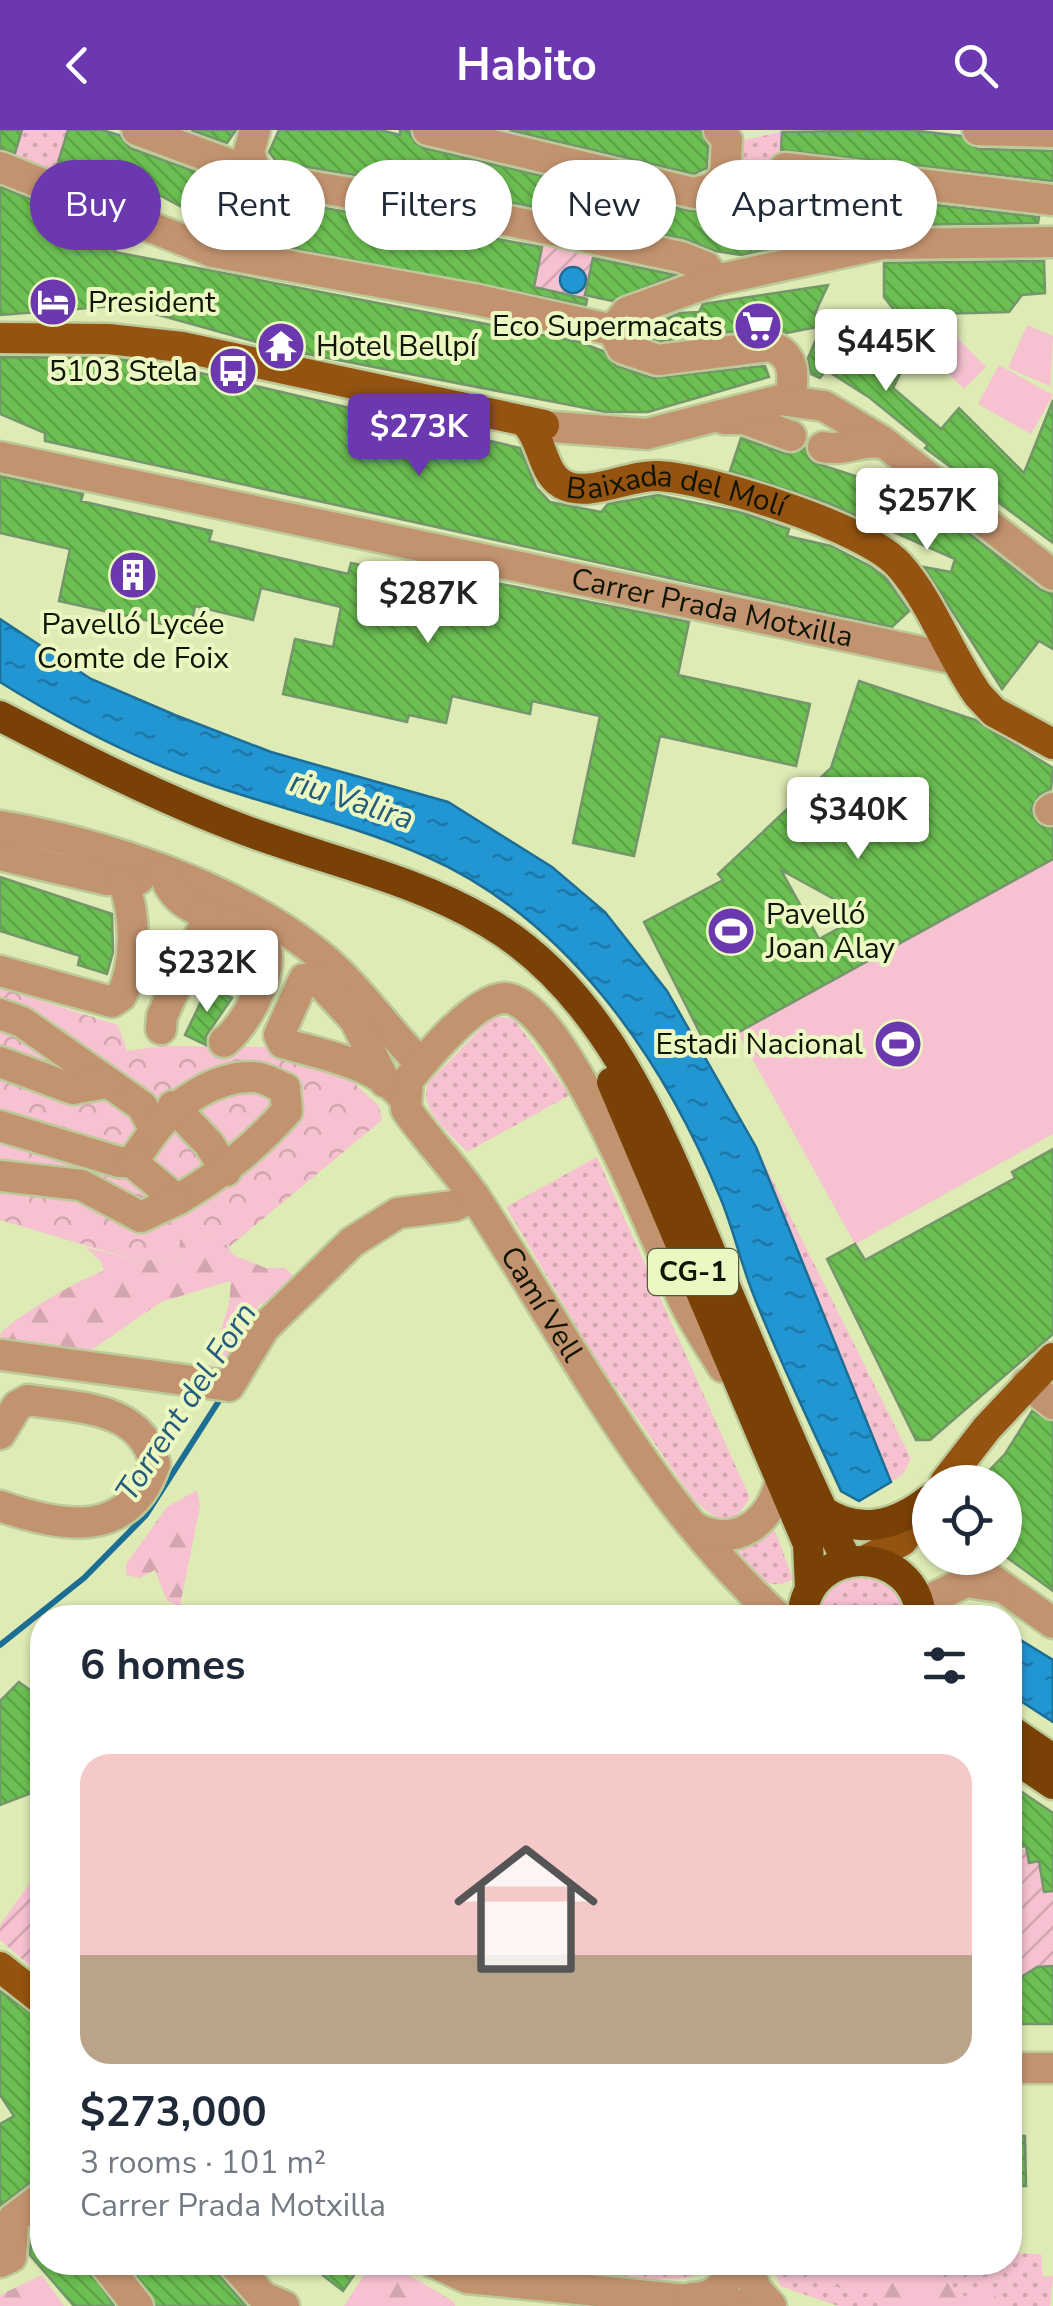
<!DOCTYPE html>
<meta charset="utf-8">
<style>
body{margin:0;font-family:"Nunito Sans",sans-serif;background:#f2f2f3;color:#1f2937;height:100vh;display:flex;flex-direction:column;font-size:38px;white-space:nowrap}
*{box-sizing:border-box;margin:0}
p{font-size:32px;color:#747a83}
.icon{flex:none;width:55px;height:55px;fill:none;stroke:currentColor;stroke-width:2;stroke-linecap:round;stroke-linejoin:round}
.map{position:relative;flex:1;overflow:hidden}
.drawer{position:absolute;left:30px;top:1475px;width:992px;height:670px;display:flex;flex-direction:column;background:#fff;border-radius:40px;box-shadow:0 2px 8px #0004}
.drawer>*{flex:none}
.guide{position:absolute;left:30px;top:30px;width:995px;height:90px;display:flex;gap:20px}
.controls{position:absolute;left:912px;top:1335px;display:grid;gap:20px}
.controls a{display:grid;place-items:center;width:110px;height:110px;border-radius:50%;background:#fff;box-shadow:0 2px 8px #0004;font-size:50px}
.price{position:absolute;translate:-50% -85px;padding:0 22px;border-radius:10px;background:#fff;color:#222;font-size:32px;line-height:65px;filter:drop-shadow(0 2px 5px #0008)}
.price::after{content:'';position:absolute;left:50%;top:60px;width:30px;height:22px;margin-left:-15px;background:inherit;clip-path:polygon(0 0,100% 0,50% 100%)}
.price.selected{background:#6b38af;color:#fff}
ul{padding:0;list-style:none}
li{display:grid;align-content:center;gap:20px;height:530px;padding:0 50px}
li span{display:grid;place-items:center;height:310px;border-radius:30px;color:#555}
li>.icon{margin-inline-start:auto}
span .icon{width:180px;height:180px;fill:#fffc;stroke-width:1}
li b{font-size:42px}
h2{display:flex;justify-content:space-between;align-items:center;height:120px;padding:0 50px;font-size:42px}
.chip{padding:0 35px;border-radius:45px;background:#fff;box-shadow:0 2px 8px #0004;font-size:35px;line-height:90px}
.chip.selected{background:#6b38af;color:#fff}
header{display:flex;justify-content:space-between;align-items:center;height:130px;padding:0 50px;background:#6b38af;color:#fff;font-size:45px;font-weight:700}
.map>svg:first-child{display:block}
.grass{fill:url(#grass-dots)}
.forest{fill:url(#forest-firs)}
.park{fill:url(#park-crowns)}
.garden{fill:url(#garden-furrows)}
.pitch{fill:#f6c1d0}
.water{fill:url(#water-ripples);stroke:#1d6e94;stroke-width:2.5}
.lines{fill:none;stroke-linecap:round;stroke-linejoin:round}
.stream{stroke:#1d6e94;stroke-width:6}
.building{fill:url(#building-back-hatch);stroke:#74966b;stroke-width:2.5;fill-rule:evenodd}
.minor-casing{stroke:#bdc998;stroke-width:35}
.major-casing{stroke:#bdc998;stroke-width:35}
.highway-casing{stroke:#bdc998;stroke-width:35}
.minor{stroke:#c2936f;stroke-width:30}
.major{stroke:#945310;stroke-width:30}
.highway{stroke:#794106;stroke-width:30}
.labels{text-anchor:middle;dominant-baseline:central;stroke-width:8;stroke-linejoin:round;paint-order:stroke}
.shield{fill:#ebf8c1;stroke:#52583b;stroke-width:2.5}
.shield-label{font-size:28px;font-weight:bold;fill:#101402}
.poi-label{font-size:30px;fill:#101402;stroke:#ebf8c1;text-anchor:start}
.street-label{font-size:30px;fill:#101402;stroke:#ebf8c1}
.water-label{font-size:32px;font-style:italic;fill:#255b7c;stroke:#ebf8c1}
</style>
<header><svg class="icon" aria-label="back" viewBox="0 0 24 24"><path d="M15 5l-7 7 7 7"/></svg>Habito<svg class="icon" aria-label="search" viewBox="0 0 24 24"><circle cx="10" cy="10" r="6"/><path d="M15 15l6 6"/></svg></header>
<div class="map">
<svg width="1053" height="2176" viewBox="0 0 1053 2176">
<defs>
<pattern id="grass-dots" width="8" height="8" patternUnits="userSpaceOnUse" patternTransform="scale(2.5)"><rect width="8" height="8" fill="#f6c1d0"/><path d="M2 2h.1M6 6h.1" fill="none" stroke="#d2a5b1" stroke-width="1.8" stroke-linecap="round"/></pattern>
<pattern id="forest-firs" width="22" height="20" patternUnits="userSpaceOnUse" patternTransform="scale(2.5)"><rect width="22" height="20" fill="#f6c1d0"/><path d="M5 1l3.5 6h-7zM16 11l3.5 6h-7z" fill="#d2a5b1"/></pattern>
<pattern id="park-crowns" width="20" height="18" patternUnits="userSpaceOnUse" patternTransform="scale(2.5)"><rect width="20" height="18" fill="#f6c1d0"/><path d="M2 6a3 3 0 1 1 6 0M12 15a3 3 0 1 1 6 0" fill="none" stroke="#d2a5b1"/></pattern>
<pattern id="garden-furrows" width="10" height="10" patternUnits="userSpaceOnUse" patternTransform="scale(2.5)"><rect width="10" height="10" fill="#f6c1d0"/><path d="M-1 1l2-2M0 10L10 0M9 11l2-2" fill="none" stroke="#d2a5b1"/></pattern>
<pattern id="water-ripples" width="26" height="14" patternUnits="userSpaceOnUse" patternTransform="scale(2.5)"><rect width="26" height="14" fill="#2295d3"/><path d="M2 4q2-2 4 0t4 0M15 11q2-2 4 0t4 0" fill="none" stroke="#1c78a9"/></pattern>
<pattern id="building-back-hatch" width="6" height="6" patternUnits="userSpaceOnUse" patternTransform="scale(2.5)"><rect width="6" height="6" fill="#6cbf52"/><path d="M-1 5l2 2M0 0l6 6M5-1l2 2" fill="none" stroke="#5da346"/></pattern>
</defs>
<rect width="100%" height="100%" fill="#deebb4"/>
<!-- grass -->
<g class="grass">
<polygon points="22,0 68,0 55,43 13,32"/>
<polygon points="782,2 773,61 733,56 741,36 743,10"/>
<polygon points="846,51 889,56 902,101 859,109"/>
<path d="M493,886L514,889L570,965L467,1022C449,1002 418,981 428,953Z"/>
<polygon points="756,1017 911,1329 903,1344 891,1352"/>
<path d="M597,1027L750,1368L735,1389C717,1393 707,1381 693,1369L594,1226L506,1077Z"/>
<path d="M771,1390L793,1449C766,1467 743,1435 725,1416Z"/>
<polygon points="854,1440 896,1455 907,1488 815,1488 827,1454"/>
<polygon points="1010,2123 1041,2124 1043,2147 1053,2146 1050,2176 838,2176 780,2156 772,2133 1010,2132"/>
<path d="M572,2133V2132L716,2133C696,2162 605,2144 571,2141Z"/>
</g>
<!-- forest -->
<g class="forest">
<path d="M191,1096L212,1109H223L233,1125L266,1138H285L304,1156L259,1175L230,1225L213,1233C216,1204 233,1179 230,1151L161,1172L84,1225L6,1221L0,1204C12,1189 84,1146 104,1141L101,1131L85,1117L142,1132L159,1128L178,1134L180,1110Z"/>
<polygon points="197,1360 200,1376 180,1476 167,1471 155,1440 140,1448 126,1445 126,1434 167,1377"/>
<path d="M800,2133C835,2132 904,2124 934,2139C946,2145 953,2157 960,2168L990,2157L1001,2176H888L876,2162C849,2161 815,2157 800,2133Z"/>
<polygon points="399,2139 454,2172 455,2176 344,2176 364,2145"/>
<polygon points="42,2145 64,2176 0,2176 0,2165"/>
</g>
<!-- park -->
<polygon class="park" points="0,858 118,895 127,921 162,916 274,917 333,934 379,976 382,990 229,1117 223,1110 212,1109 191,1097 180,1110 178,1134 159,1128 142,1132 0,1090"/>
<!-- garden -->
<g class="garden">
<polygon points="543,112 593,125 585,169 534,157"/>
<polygon points="1019,1717 1027,1722 1029,1733 1039,1731 1041,1740 1053,1738 1053,1836 1037,1837 1010,1854 1010,1743 1016,1733 1010,1729 1010,1719"/>
<polygon points="36,1744 42,1748 42,1792 29,1813 42,1822 42,1846 0,1810 0,1795"/>
</g>
<!-- pitch -->
<g class="pitch">
<polygon points="944,194 986,237 964,259 922,217"/>
<polygon points="1027,195 1053,206 1050,256 1008,238"/>
<polygon points="999,235 1053,265 1031,304 978,274"/>
<polygon points="1053,729 1053,1004 855,1114 738,903"/>
</g>
<!-- water -->
<g class="water">
<circle cx="573" cy="150" r="13"/>
<path d="M0,489L91,549L175,585L271,622L448,672L552,737L605,782L667,861L756,1017L891,1352L859,1371L841,1361C811,1295 778,1229 752,1161C740,1130 733,1098 720,1067C663,929 567,788 425,726C359,697 286,680 217,657C139,631 69,595 0,552Z"/>
<polygon points="1014,1506 1053,1530 1053,1592 1010,1564"/>
</g>
<g class="lines">
<!-- stream -->
<polyline class="stream" points="0,1515 84,1448 146,1385 224,1263"/>
</g>
<!-- building -->
<g class="building">
<polygon points="0,0 22,0 15,23 0,19"/>
<polygon points="68,0 103,0 119,5 130,18 229,54 222,82 239,58 269,68 542,117 534,157 587,169 586,175 218,104 187,91 191,82 144,57 134,70 56,39"/>
<polygon points="191,0 236,0 227,13"/>
<polygon points="279,0 380,0 400,5 400,0 410,0 415,13 424,18 690,81 719,76 740,57 773,61 776,54 849,65 857,100 741,125 715,121 685,109 480,66 277,32 269,22"/>
<polygon points="509,0 701,0 708,16 707,38 694,44"/>
<polygon points="911,0 961,6 978,19 1053,21 1053,51 781,20 782,2"/>
<polygon points="0,57 118,104 115,122 579,212 603,221 616,236 652,248 765,236 769,247 648,282 606,282 281,219 141,180 115,180 115,176 0,185"/>
<polygon points="893,70 1039,87 1038,93 900,95"/>
<polygon points="593,128 675,145 612,171 585,165"/>
<polygon points="1044,131 1045,163 1022,165 1009,182 898,185 884,167 884,133"/>
<polygon points="828,155 815,183 883,213 894,201 907,230 893,258 941,299 959,278 1024,343 1053,270 1053,413 925,318 928,315 870,268 826,240 820,248 811,244 808,228 822,196 787,203 768,197 660,211 635,202 680,183 699,182 703,174"/>
<polygon points="0,227 107,228 162,234 520,318 536,357 550,372 601,382 608,374 658,365 743,383 789,399 787,406 831,416 870,436 886,448 909,481 892,497 45,311 45,303 0,284"/>
<polygon points="741,308 786,324 805,318 812,332 886,356 892,343 1041,460 1053,463 1053,519 1039,511 1002,559 924,437 951,442 955,429 828,373 730,341"/>
<polygon points="0,346 83,364 81,371 212,401 209,411 348,444 351,433 436,451 434,461 477,471 482,450 689,492 678,545 810,574 796,636 660,606 634,726 573,713 600,586 532,571 530,584 452,566 446,593 409,585 407,592 283,564 295,509 333,517 341,477 261,458 253,490 195,476 190,500 59,471 70,419 0,403"/>
<path d="M859,551L975,590L1053,638L1051,659L1039,665L1031,680L1041,696L1053,698V729L708,919L644,792L723,750L718,744L831,638ZM781,740L863,785L819,809Z"/>
<polygon points="0,747 112,784 113,822 107,844 78,835 80,826 0,801"/>
<polygon points="208,857 232,868 206,906 206,915 185,905"/>
<polygon points="1053,1019 1053,1204 930,1310 916,1310 827,1129 855,1114 865,1130 1015,1048 1012,1042"/>
<polygon points="1032,1281 1053,1292 1053,1461 1005,1426 1005,1352 978,1352 1005,1324"/>
<polygon points="19,1552 42,1569 42,1646 29,1664 0,1675 0,1571"/>
<polygon points="1010,1654 1053,1683 1053,1761 1044,1762 1039,1731 1029,1733 1026,1716 1010,1719"/>
<polygon points="1053,1836 1053,1894 1019,1894 1019,1878 1010,1878 1010,1854 1037,1837"/>
<polygon points="0,1861 42,1891 42,2049 31,2052 0,2076 0,1994 14,1986 0,1965"/>
<polygon points="1010,2006 1025,2006 1026,2056 1010,2056"/>
<polygon points="42,2100 42,2132 85,2132 114,2176 74,2176 30,2125 31,2110"/>
<polygon points="127,2132 214,2132 218,2144 246,2176 156,2176"/>
<polygon points="306,2132 363,2132 343,2161"/>
</g>
<g class="lines">
<!-- minor casing -->
<g class="minor-casing">
<g id="minor">
<polyline points="137,0 256,44"/>
<polyline points="255,0 249,22 256,44 272,50 476,84 681,127 706,137 716,150"/>
<polyline points="428,0 694,63 713,58 725,46 727,10 719,0"/>
<polyline points="978,0 1053,2"/>
<polyline points="0,37 213,122 478,170 613,200"/>
<polyline points="785,38 1053,70"/>
<path d="M790,270C794,246 796,225 770,216L658,230L622,218L613,200L627,182L716,150L882,114L1053,112"/>
<polyline points="724,289 744,289 791,306"/>
<polyline points="553,297 647,304 780,270 824,276 882,311 1053,445"/>
<path d="M823,317C846,322 863,308 885,314"/>
<path id="s1" d="M0,327L955,529"/>
<polyline points="1050,680 1053,678"/>
<path d="M0,696C104,713 234,757 317,823C356,854 386,899 421,934"/>
<polyline points="0,725 107,750 139,749"/>
<path d="M164,742C177,793 237,781 265,816C275,843 245,896 224,912"/>
<path d="M0,841L112,872L121,866C137,834 136,784 123,752"/>
<polyline points="0,884 22,892 142,976 155,1000 132,1032 119,1032 0,996"/>
<polyline points="161,899 162,886 204,796 203,783"/>
<polyline points="0,932 73,959 106,953"/>
<path d="M385,952L355,890L316,848L304,849L279,905L283,913C322,925 381,934 405,970"/>
<polyline points="173,976 209,1014 226,1041"/>
<path d="M132,1032L177,1070C220,1045 253,1019 287,981L285,958C276,955 263,947 254,947C217,945 176,973 155,1000"/>
<polyline points="0,1046 81,1055 141,1087 177,1070"/>
<polyline points="2,1225 229,1256 264,1198 352,1112 398,1083 454,1076 474,1066"/>
<path id="s2" d="M723,1237C710,1216 695,1194 684,1171C658,1117 564,870 505,868C475,868 427,927 408,950L406,979C427,1010 455,1038 476,1069C571,1214 649,1370 779,1488"/>
<polyline points="1027,1253 1053,1274"/>
<path d="M0,1304L17,1276L28,1270C79,1278 141,1276 155,1334C129,1410 62,1398 0,1376"/>
<path d="M694,1397C736,1420 772,1392 781,1348"/>
<polyline points="962,1428 1053,1493"/>
<polyline points="920,1474 966,1452 999,1457"/>
<polyline points="1010,1938 1053,1938"/>
<polyline points="0,2132 11,2127 13,2089 42,2067"/>
<polyline points="103,2132 138,2176"/>
<polyline points="232,2132 263,2167 284,2176"/>
<polyline points="433,2132 467,2148 749,2176"/>
<polyline points="746,2132 756,2159 771,2176"/>
<path d="M692,2168C716,2168 728,2154 735,2132"/>
</g>
</g>
<!-- major casing -->
<g class="major-casing">
<g id="major">
<polyline points="0,208 108,209 182,217 544,295"/>
<path id="s3" d="M524,291C543,307 541,342 562,354C589,369 629,344 659,346C711,349 865,397 899,435C932,472 949,524 978,565L994,582L1053,614"/>
<polyline points="945,1352 987,1298 1053,1228"/>
<polyline points="868,1429 902,1411 930,1373"/>
<polyline points="0,1837 42,1870"/>
</g>
</g>
<!-- highway casing -->
<g class="highway-casing">
<g id="highway">
<path d="M0,586C81,628 161,669 247,701C328,731 412,748 487,792C611,864 666,1016 718,1140C760,1237 799,1336 847,1431"/>
<polyline points="612,952 808,1414 810,1458"/>
<path d="M821,1380C859,1406 896,1396 930,1369"/>
<path d="M802,1488C807,1412 916,1412 921,1488"/>
<polyline points="1010,1600 1051,1628"/>
<polyline points="1010,1625 1053,1654"/>
</g>
</g>
<!-- minor -->
<use href="#minor" class="minor"/>
<!-- major -->
<use href="#major" class="major"/>
<!-- highway -->
<use href="#highway" class="highway"/>
</g>
<!-- icons -->
<defs>
<g id="hotel-disc" transform="scale(2.5)"><circle r="9.5" fill="#6b38af" stroke="#ebf8c1"/><path d="M-6-4.5h1.5V1H6V5H4.5V3h-9V5H-6ZM-4 0a1.8 1.8 0 1 1 3.6 0ZM.5 0V-2.5h3Q6-2.5 6 0Z" fill="#fff"/></g>
<g id="supermarket-disc" transform="scale(2.5)"><circle r="9.5" fill="#6b38af" stroke="#ebf8c1"/><path d="M-6-5.5h2.5l.6 2H6L4.5 2H-2.5L-4.4-4H-6ZM-1.5 3.2a1.3 1.3 0 1 0 .1 0ZM3 3.2a1.3 1.3 0 1 0 .1 0Z" fill="#fff"/></g>
<g id="temple-disc" transform="scale(2.5)"><circle r="9.5" fill="#6b38af" stroke="#ebf8c1"/><path d="M0-6L5-2H3V0L6.5 2.5H4V6H1.5V3h-3V6H-4V2.5H-6.5L-3 0V-2H-5Z" fill="#fff"/></g>
<g id="bus-disc" transform="scale(2.5)"><circle r="9.5" fill="#6b38af" stroke="#ebf8c1"/><path d="M-5-6H5V4H4V6H2V4H-2V6H-4V4H-5ZM-3.5-4V0h7V-4ZM-3.5 1.2v1.5H-2V1.2ZM2 1.2v1.5H3.5V1.2Z" fill="#fff"/></g>
<g id="building-disc" transform="scale(2.5)"><circle r="9.5" fill="#6b38af" stroke="#ebf8c1"/><path d="M-4-6H4V6H1V3H-1V6H-4ZM-2.5-4.3h1.7v1.8h-1.7ZM.8-4.3h1.7v1.8H.8ZM-2.5-1h1.7V.8h-1.7ZM.8-1h1.7V.8H.8Z" fill="#fff"/></g>
<g id="stadium-disc" transform="scale(2.5)"><circle r="9.5" fill="#6b38af" stroke="#ebf8c1"/><path d="M0-5a6.5 5 0 1 0 0 10a6.5 5 0 1 0 0-10ZM-3.5-1.8h7v3.6h-7Z" fill="#fff"/></g>
</defs>
<g fill-rule="evenodd">
<use href="#hotel-disc" x="53" y="172"/>
<use href="#supermarket-disc" x="758" y="196"/>
<use href="#temple-disc" x="281" y="216"/>
<use href="#bus-disc" x="233" y="241"/>
<use href="#building-disc" x="133" y="445"/>
<use href="#stadium-disc" x="731" y="801"/>
<use href="#stadium-disc" x="898" y="914"/>
</g>
<g class="labels">
<!-- shield labels -->
<rect class="shield" x="648" y="1119" width="90" height="46" rx="8"/>
<g class="shield-label">
<text x="693" y="1142">CG-1</text>
</g>
<!-- poi labels -->
<g class="poi-label">
<text x="88" y="172">President</text>
<text x="723" y="196" text-anchor="end">Eco Supermacats</text>
<text x="316" y="216">Hotel Bellpí</text>
<text x="198" y="241" text-anchor="end">5103 Stela</text>
<text x="133" y="494" text-anchor="middle">Pavelló Lycée<tspan x="133" dy="34">Comte de Foix</tspan></text>
<text x="766" y="784">Pavelló<tspan x="766" dy="34">Joan Alay</tspan></text>
<text x="863" y="914" text-anchor="end">Estadi Nacional</text>
</g>
<!-- street labels -->
<g class="street-label">
<text stroke="none"><textPath href="#s3" startOffset="192">Baixada del Molí</textPath></text>
<text stroke="none"><textPath href="#s1" startOffset="728">Carrer Prada Motxilla</textPath></text>
<text stroke="none"><textPath href="#s2" startOffset="832">Camí Vell</textPath></text>
</g>
<!-- water labels -->
<g class="water-label">
<text transform="translate(352 670) rotate(18)">riu Valira</text>
<text transform="translate(186 1272) rotate(-57)">Torrent del Forn</text>
</g>
</g>
</svg>
<div class="controls">
<a><svg class="icon" aria-label="locate" viewBox="0 0 24 24"><circle cx="12" cy="12" r="6"/><path d="M12 2v4M12 18v4M2 12h4M18 12h4"/></svg></a>
</div>
<b class="price" style="left:886px;top:264px">$445K</b>
<b class="price selected" style="left:419px;top:349px">$273K</b>
<b class="price" style="left:927px;top:423px">$257K</b>
<b class="price" style="left:428px;top:516px">$287K</b>
<b class="price" style="left:858px;top:732px">$340K</b>
<b class="price" style="left:207px;top:885px">$232K</b>
<div class="guide">
<a class="chip selected">Buy</a>
<a class="chip">Rent</a>
<a class="chip">Filters</a>
<a class="chip">New</a>
<a class="chip">Apartment</a>
</div>
<section class="drawer">
<h2>6 homes<svg class="icon" aria-label="filters" viewBox="0 0 24 24"><path d="M4 7h16M4 17h16"/><circle cx="9" cy="7" r="2"/><circle cx="15" cy="17" r="2"/></svg></h2>
<ul>
<li><span style="background:linear-gradient(#f6c9c9 65%,#b9a48a 0)"><svg class="icon" aria-label="home" viewBox="0 0 24 24"><path d="M3 11l9-7 9 7M6 9v11h12V9"/></svg></span><div><b>$273,000</b><p>3 rooms · 101 m²</p><p>Carrer Prada Motxilla</p></div></li>
</ul>
</section>
</div>
